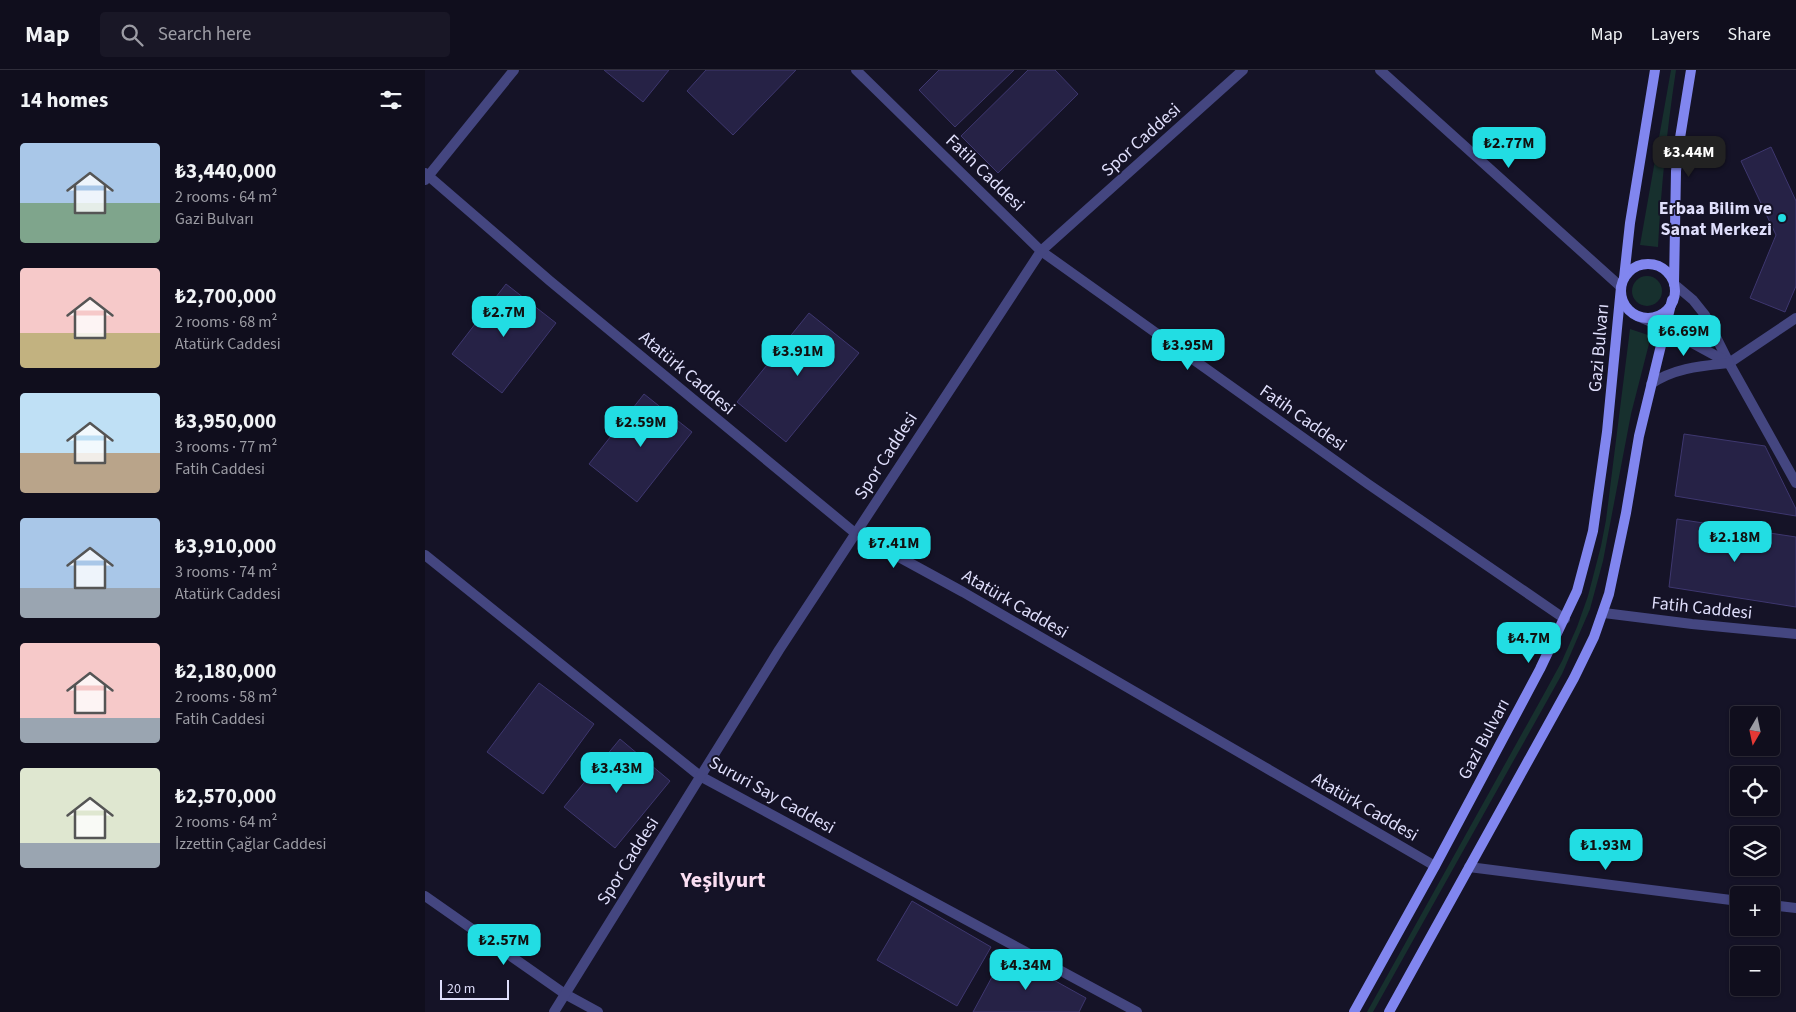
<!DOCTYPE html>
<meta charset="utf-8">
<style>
body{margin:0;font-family:"Source Sans 3",sans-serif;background:#191726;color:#f1f3f6;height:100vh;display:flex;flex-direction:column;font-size:19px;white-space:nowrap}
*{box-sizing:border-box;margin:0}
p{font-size:16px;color:#9c9ca4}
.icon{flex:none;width:28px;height:28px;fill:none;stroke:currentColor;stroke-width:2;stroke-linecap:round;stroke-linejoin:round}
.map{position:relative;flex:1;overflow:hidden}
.sheet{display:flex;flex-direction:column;background:#100e1d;width:425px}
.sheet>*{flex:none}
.needle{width:32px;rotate:189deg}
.tools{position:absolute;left:1305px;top:636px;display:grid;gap:10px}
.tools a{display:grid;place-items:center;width:50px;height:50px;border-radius:5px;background:#100e1d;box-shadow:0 1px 4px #0004,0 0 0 1px #302e3b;font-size:25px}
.scale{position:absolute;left:15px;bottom:12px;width:69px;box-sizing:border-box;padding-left:5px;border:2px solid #dfdefb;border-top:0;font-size:14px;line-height:18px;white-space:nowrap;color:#dfdefb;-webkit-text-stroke:4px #151327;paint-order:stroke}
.price{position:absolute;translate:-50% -42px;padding:0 11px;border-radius:10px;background:#22dde3;color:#111;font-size:16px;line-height:32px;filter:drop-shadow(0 1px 2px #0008)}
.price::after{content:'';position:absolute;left:50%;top:30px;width:15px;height:11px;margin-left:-8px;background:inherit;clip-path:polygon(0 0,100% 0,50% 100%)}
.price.on{background:#222;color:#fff}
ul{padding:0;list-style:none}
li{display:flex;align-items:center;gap:15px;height:125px;padding:0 20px}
li span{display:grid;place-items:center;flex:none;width:140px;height:100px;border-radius:5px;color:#555}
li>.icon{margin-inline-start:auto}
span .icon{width:60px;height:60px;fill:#fffc;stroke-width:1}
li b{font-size:21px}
h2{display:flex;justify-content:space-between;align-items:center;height:60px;padding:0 20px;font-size:21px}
header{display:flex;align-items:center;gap:30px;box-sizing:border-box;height:70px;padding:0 25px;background:#100e1d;border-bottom:1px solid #302e3b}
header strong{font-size:24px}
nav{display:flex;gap:28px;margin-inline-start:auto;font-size:18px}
.search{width:350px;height:45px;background:#191726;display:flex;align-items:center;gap:12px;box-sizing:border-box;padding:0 18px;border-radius:5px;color:#9c9ca4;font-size:19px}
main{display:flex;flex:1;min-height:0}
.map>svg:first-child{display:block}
.green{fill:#17302e}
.building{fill:#262246;stroke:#3e376f}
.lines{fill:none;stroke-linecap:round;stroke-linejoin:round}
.minor{stroke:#444680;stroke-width:10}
.tertiary{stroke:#444680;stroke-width:10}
.secondary{stroke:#8186ef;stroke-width:10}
.poi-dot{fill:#22dde3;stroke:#151327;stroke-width:2}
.labels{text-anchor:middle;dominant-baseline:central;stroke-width:4;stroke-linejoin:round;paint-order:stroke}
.street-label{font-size:18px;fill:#dfdefb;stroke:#151327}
.poi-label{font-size:18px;font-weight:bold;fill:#dfdefb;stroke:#151327;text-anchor:end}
.district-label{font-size:22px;font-weight:bold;fill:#fbdff3;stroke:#151327}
</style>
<header>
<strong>Map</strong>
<div class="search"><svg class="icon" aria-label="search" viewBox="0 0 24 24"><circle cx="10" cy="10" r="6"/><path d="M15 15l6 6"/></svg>Search here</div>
<nav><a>Map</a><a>Layers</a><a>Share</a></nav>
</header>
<main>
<section class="sheet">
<h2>14 homes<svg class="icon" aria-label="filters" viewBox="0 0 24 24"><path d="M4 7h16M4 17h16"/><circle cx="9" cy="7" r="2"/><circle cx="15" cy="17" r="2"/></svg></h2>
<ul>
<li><span style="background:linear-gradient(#a9c7e8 60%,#7fa58c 0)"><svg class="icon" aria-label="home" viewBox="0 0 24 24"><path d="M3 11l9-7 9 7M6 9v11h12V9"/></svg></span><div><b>₺3,440,000</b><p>2 rooms · 64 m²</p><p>Gazi Bulvarı</p></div></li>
<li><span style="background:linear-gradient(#f6c9c9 65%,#c2b280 0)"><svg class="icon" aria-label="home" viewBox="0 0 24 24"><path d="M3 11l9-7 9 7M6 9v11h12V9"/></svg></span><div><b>₺2,700,000</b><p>2 rooms · 68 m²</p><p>Atatürk Caddesi</p></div></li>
<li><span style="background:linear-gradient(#bfe0f5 60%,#b9a48a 0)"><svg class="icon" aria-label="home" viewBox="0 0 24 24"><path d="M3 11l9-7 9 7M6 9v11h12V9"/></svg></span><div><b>₺3,950,000</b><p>3 rooms · 77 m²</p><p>Fatih Caddesi</p></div></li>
<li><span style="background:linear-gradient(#a9c7e8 70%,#9aa5b1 0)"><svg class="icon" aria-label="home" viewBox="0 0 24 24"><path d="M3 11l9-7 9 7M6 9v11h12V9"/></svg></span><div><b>₺3,910,000</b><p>3 rooms · 74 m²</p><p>Atatürk Caddesi</p></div></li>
<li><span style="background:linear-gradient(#f6c9c9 75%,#9aa5b1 0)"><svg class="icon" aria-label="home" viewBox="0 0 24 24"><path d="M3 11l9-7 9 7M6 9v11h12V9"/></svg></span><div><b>₺2,180,000</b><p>2 rooms · 58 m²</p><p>Fatih Caddesi</p></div></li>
<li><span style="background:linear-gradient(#dfe7d0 75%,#9aa5b1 0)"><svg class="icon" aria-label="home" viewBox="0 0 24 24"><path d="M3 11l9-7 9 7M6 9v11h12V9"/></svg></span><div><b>₺2,570,000</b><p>2 rooms · 64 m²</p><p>İzzettin Çağlar Caddesi</p></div></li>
</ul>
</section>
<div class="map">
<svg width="1371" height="942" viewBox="0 0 1371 942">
<rect width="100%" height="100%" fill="#151327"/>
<!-- green -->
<g class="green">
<path d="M1246,0H1251C1242,59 1236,117 1233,177L1215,175Z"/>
<circle cx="1222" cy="221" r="15"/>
<polygon points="1205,259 1226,266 1206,344 1178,491 1165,539 1137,604 948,942 942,942 1119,624 1137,591 1152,557 1163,526 1176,476 1181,450"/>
</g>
<!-- building -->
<g class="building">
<polygon points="179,0 244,0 218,32"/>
<polygon points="281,0 371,0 308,65 262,21"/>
<polygon points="514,0 589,0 530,57 494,20"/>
<polygon points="603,0 630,0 653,24 573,103 536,66"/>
<polygon points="1346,77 1371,131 1371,216 1360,242 1325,228 1351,165 1316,91"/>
<polygon points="81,214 131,253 77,323 27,284"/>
<polygon points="384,243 434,283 361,372 312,332"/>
<polygon points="219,324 267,362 212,432 164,394"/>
<polygon points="1259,364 1340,376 1371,439 1371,446 1250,426"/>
<polygon points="1252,449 1371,467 1371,537 1244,517"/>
<polygon points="114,613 169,654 118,724 62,682"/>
<polygon points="195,669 245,711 190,778 139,737"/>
<polygon points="487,831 566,877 532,936 452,890"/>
<polygon points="580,883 661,928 654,942 548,942"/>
</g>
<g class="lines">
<!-- minor -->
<polyline class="minor" points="1304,293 1371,248"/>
<!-- tertiary -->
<g class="tertiary">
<polyline points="431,0 616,181 943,414 1140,549"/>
<polyline points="955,0 1196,217"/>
<polyline points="0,103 125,211 430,463 538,522 1010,796"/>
<polyline points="0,110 89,0"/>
<polyline points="1249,214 1268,230 1280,245 1304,293 1371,413"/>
<polyline points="1212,246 1240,258 1304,293"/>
<path d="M1226,314C1249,298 1276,296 1304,293"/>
<polyline points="0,485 275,706 712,942"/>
<polyline points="1179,543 1267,554 1371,564"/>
<polyline points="1044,797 1314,831"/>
<polyline points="0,826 140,924 173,942"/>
<polyline points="1346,835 1371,838"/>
<polyline points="129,942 354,580 616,181 818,0"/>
</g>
<!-- secondary -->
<g class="secondary">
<circle cx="1223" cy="221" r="27"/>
<polyline points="1199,208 1205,153 1230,0"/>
<polyline points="1249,214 1251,101 1254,74 1266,0"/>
<polyline points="929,942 1010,796 1115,599 1152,521 1168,461 1182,362 1196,217"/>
<polyline points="964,942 1149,608 1169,567 1184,524 1201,443 1214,366 1247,230"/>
</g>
</g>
<!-- markers -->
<circle class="poi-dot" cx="1357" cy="148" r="5"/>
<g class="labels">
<!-- street labels -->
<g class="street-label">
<text transform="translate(716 70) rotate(-42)">Spor Caddesi</text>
<text transform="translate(560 103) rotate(44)">Fatih Caddesi</text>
<text transform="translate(1174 278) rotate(-85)">Gazi Bulvarı</text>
<text transform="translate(262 303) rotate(40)">Atatürk Caddesi</text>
<text transform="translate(878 348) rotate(35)">Fatih Caddesi</text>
<text transform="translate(461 386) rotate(-57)">Spor Caddesi</text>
<text transform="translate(590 534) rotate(30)">Atatürk Caddesi</text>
<text transform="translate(1277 538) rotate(6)">Fatih Caddesi</text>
<text transform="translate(1059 669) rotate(-62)">Gazi Bulvarı</text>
<text transform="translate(347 725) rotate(29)">Sururi Say Caddesi</text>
<text transform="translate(940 737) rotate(30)">Atatürk Caddesi</text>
<text transform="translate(203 791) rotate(-58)">Spor Caddesi</text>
</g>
<!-- poi labels -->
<g class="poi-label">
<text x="1347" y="138">Erbaa Bilim ve<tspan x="1347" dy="21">Sanat Merkezi</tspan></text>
</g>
<!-- district labels -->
<g class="district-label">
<text x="298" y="810">Yeşilyurt</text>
</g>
</g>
</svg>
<div class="tools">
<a><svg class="needle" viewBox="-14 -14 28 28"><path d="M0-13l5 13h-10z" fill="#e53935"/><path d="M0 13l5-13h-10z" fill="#9c9ca4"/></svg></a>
<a><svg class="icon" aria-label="locate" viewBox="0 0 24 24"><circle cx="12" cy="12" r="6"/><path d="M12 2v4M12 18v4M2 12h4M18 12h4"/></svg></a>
<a><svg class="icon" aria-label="layers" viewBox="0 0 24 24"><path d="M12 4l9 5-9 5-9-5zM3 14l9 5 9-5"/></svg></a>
<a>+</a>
<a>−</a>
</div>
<div class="scale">20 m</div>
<b class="price" style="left:1084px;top:99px">₺2.77M</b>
<b class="price on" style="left:1264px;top:108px">₺3.44M</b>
<b class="price" style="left:79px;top:268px">₺2.7M</b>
<b class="price" style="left:1259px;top:287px">₺6.69M</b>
<b class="price" style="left:763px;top:301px">₺3.95M</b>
<b class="price" style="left:373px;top:307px">₺3.91M</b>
<b class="price" style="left:216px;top:378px">₺2.59M</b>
<b class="price" style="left:1310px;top:493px">₺2.18M</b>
<b class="price" style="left:469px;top:499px">₺7.41M</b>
<b class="price" style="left:1104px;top:594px">₺4.7M</b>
<b class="price" style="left:192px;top:724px">₺3.43M</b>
<b class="price" style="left:1181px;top:801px">₺1.93M</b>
<b class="price" style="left:79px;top:896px">₺2.57M</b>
<b class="price" style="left:601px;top:921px">₺4.34M</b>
</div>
</main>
